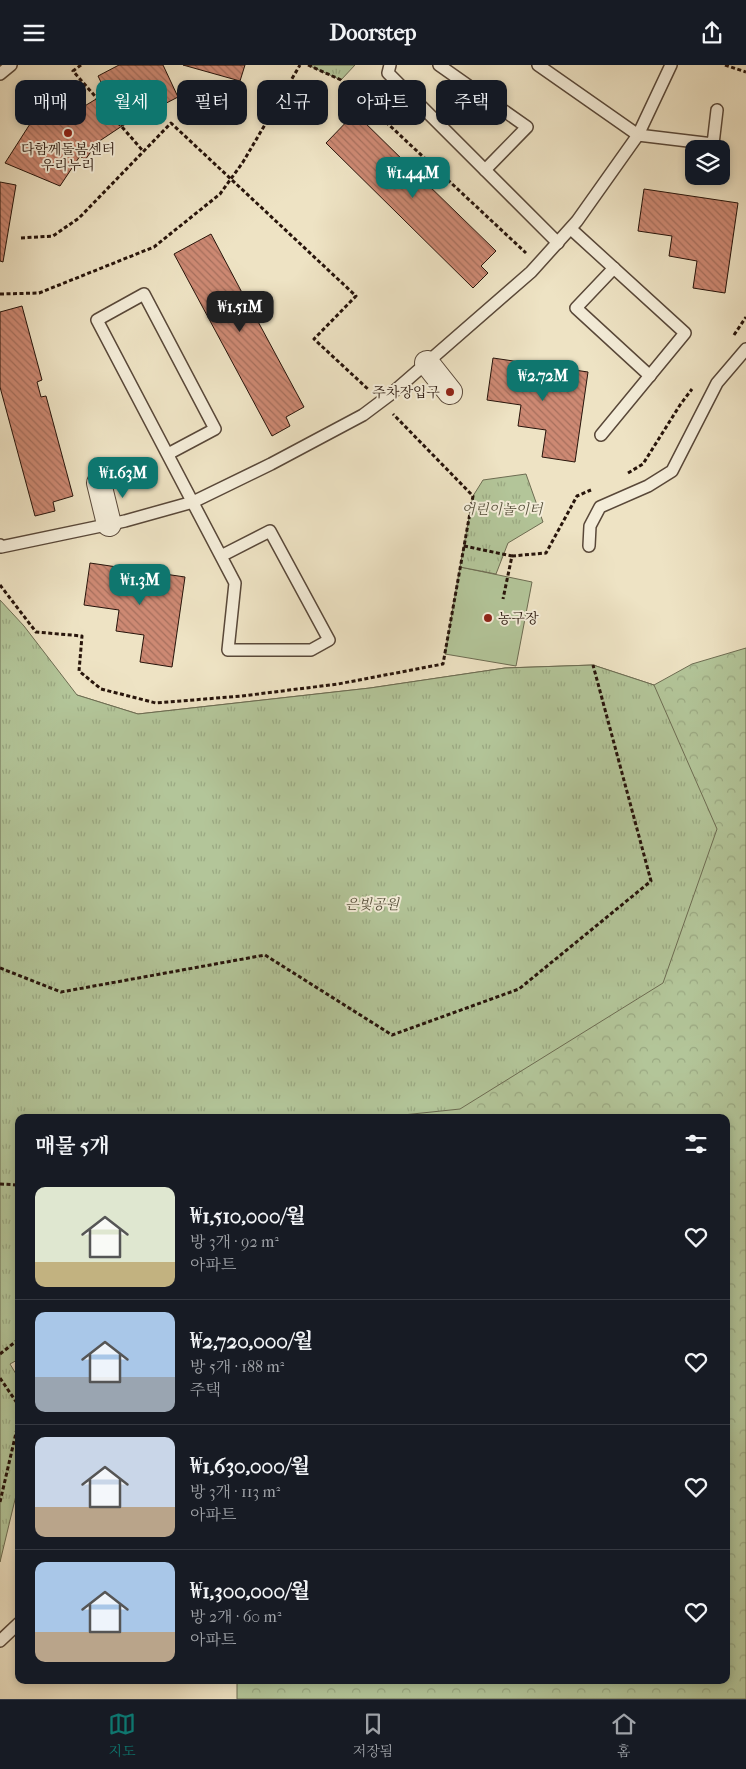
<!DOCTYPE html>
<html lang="ko">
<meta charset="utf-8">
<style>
body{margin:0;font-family:"IM FELL French Canon","Noto Serif KR",serif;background:#20242c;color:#f1f3f6;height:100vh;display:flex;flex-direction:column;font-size:19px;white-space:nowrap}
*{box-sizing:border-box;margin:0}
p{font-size:16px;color:#9ea1a6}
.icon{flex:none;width:28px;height:28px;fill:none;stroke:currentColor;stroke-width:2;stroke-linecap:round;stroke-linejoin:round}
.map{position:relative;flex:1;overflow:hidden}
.drawer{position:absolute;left:15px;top:1049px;width:715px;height:570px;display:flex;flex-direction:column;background:#171b24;border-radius:10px;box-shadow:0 2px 8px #0003}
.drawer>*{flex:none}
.top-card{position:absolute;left:15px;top:15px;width:716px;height:45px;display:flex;gap:10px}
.controls{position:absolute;left:685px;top:75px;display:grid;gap:10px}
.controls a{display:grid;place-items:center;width:45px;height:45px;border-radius:10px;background:#171b24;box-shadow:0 2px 8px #0003;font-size:25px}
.price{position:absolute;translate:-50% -42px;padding:0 11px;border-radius:10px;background:#0f766e;color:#fff;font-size:16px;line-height:32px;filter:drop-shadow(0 1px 2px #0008)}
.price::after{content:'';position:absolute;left:50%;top:30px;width:15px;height:11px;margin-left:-8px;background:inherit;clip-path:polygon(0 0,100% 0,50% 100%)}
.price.current{background:#222;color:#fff}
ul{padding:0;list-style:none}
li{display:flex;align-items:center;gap:15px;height:125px;padding:0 20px}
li+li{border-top:1px solid #363941}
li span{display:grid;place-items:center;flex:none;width:140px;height:100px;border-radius:10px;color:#555}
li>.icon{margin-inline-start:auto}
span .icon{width:60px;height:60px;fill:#fffc;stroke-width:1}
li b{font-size:21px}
h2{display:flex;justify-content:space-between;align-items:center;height:60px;padding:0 20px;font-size:21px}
.pill{padding:0 18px;border-radius:10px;background:#171b24;box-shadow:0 2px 8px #0003;font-size:18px;line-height:45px}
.pill.current{background:#0f766e;color:#fff}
header{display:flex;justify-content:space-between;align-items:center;height:65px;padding:0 20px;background:#171b24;font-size:22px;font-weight:700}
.menu{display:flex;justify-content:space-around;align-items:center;height:70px;border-top:1px solid #363941;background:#171b24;font-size:14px;color:#9ea1a6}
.menu a{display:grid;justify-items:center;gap:2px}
.menu .current{color:#0f766e}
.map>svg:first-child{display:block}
.green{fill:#b3c599;stroke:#6d6c52}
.forest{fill:url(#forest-crowns);stroke:#6d6c52}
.park{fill:url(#park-tufts);stroke:#6d6c52}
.building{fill:url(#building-back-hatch);stroke:#27140b}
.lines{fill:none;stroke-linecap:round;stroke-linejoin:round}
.lane-casing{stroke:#594839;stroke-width:14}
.street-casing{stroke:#594839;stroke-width:26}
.path{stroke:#27140b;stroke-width:3;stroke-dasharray:4 2.5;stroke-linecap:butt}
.lane{stroke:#f4edd9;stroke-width:11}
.street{stroke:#f4edd9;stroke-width:24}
.poi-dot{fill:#8f2418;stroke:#f4edd9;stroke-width:2}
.labels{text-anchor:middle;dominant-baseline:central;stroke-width:4;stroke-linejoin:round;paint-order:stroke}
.poi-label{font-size:14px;fill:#27140b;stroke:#f4edd9}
.park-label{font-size:14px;font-style:italic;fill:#58523d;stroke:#f4edd9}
</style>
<header><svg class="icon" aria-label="menu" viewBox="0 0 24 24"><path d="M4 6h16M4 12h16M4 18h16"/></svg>Doorstep<svg class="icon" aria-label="share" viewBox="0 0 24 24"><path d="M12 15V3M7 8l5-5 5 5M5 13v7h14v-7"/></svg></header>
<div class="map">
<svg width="746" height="1634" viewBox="0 0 746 1634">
<defs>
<pattern id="forest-crowns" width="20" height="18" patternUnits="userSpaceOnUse" patternTransform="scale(1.25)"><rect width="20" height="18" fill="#b3c599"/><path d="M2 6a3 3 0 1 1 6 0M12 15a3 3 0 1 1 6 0" fill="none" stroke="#9aa882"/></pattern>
<pattern id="park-tufts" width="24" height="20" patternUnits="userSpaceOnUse" patternTransform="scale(1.25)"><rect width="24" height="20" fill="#b3c599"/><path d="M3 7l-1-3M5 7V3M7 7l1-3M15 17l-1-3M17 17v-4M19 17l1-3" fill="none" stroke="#9aa882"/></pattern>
<pattern id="building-back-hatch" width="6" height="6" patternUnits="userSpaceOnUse" patternTransform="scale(1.25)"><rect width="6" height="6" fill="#cd8973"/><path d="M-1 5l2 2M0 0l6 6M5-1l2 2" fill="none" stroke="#a66f5d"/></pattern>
</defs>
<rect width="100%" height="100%" fill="#eee3c4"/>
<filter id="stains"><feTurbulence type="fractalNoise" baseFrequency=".004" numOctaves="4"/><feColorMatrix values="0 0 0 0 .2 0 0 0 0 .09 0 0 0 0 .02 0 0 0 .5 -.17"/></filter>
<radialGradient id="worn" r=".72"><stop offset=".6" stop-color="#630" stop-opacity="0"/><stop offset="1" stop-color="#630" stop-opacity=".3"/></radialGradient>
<!-- green -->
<polygon class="green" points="460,502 532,517 516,601 445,589"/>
<!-- forest -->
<polygon class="forest" points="746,583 746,1634 237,1634 237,1615 726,1615 726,1052 19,1052 77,630 138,649 370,623 505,603 593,600 654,620 692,599"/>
<!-- park -->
<g class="park">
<polygon points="308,0 355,0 341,15"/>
<polygon points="526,409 543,457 508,478 496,509 460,502 473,431 483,415"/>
<polygon points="0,535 24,561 77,630 138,649 370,623 505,603 593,600 654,620 717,764 663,918 460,1044 384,1052 19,1052 19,1294 10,1299 19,1314 19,1418 0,1497"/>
</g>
<!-- building -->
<g class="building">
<polygon points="119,0 163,0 178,32 122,61 98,11"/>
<polygon points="183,0 245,0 240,16"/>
<polygon points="64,22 83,42 106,28 122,61 98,77 85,95 80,91 60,121 5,98 37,48"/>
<polygon points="355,48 410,102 407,106 418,117 422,114 496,186 481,201 488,208 473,223 326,78"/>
<polygon points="0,117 16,120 3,197 0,196"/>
<polygon points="644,124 738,138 725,228 693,223 697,196 669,191 672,171 638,166"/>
<polygon points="211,169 247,237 243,239 250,253 255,251 304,342 286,352 290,361 272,371 174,189"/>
<polygon points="22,241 42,315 37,317 41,332 46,331 73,431 53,437 55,446 35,451 0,322 0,247"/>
<polygon points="493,293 588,307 575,397 542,392 546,365 518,361 521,340 487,335"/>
<polygon points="90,498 185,512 172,602 140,597 144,570 116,566 119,545 84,540"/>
</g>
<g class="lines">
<!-- lane casing -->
<g class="lane-casing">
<g id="lane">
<polyline points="390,0 388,8 558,178"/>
<polyline points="439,0 527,62 485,105"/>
<polyline points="538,0 638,70 713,79 717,45"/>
<polyline points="0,9 11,0"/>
<polyline points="571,164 685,268 601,370"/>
<polyline points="614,203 576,243 650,311"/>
<polyline points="168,389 215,364 144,229 97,255 235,518 228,585 311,585 329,575 270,466 221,491"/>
<polyline points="0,480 1,482 125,456 193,437 271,399 363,350 391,329 531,207 577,156 638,70 671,0"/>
<polyline points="589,481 590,461 600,442 648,421 672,406 717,318 746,284"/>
<polyline points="0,1576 19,1558"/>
</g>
</g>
<!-- street casing -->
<g class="street-casing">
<g id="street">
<polyline points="427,298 450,327"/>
<polyline points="99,418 109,459"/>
</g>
</g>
<!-- path -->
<g class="path">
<polyline points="81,0 73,6 143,86"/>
<polyline points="308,0 341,15 526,188"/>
<polyline points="725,0 746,7"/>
<polyline points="21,173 53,171 79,153 171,58 356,231 314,274 369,325"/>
<polyline points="0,229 39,228 154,182 220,129 243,97 300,0"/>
<polyline points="734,270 746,252"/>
<polyline points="628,408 643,399 680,340 692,324"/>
<polyline points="464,481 512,491 503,534"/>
<polyline points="512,491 546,488 577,431 591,425"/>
<polyline points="0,520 36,567 82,571 79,606 101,624 156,638 242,631 338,619 443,599 473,431 393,349"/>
<polyline points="0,903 61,927 265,890 392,970 519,924 651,816 593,600"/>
<polyline points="0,1119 19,1120"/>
<polyline points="0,1289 19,1274"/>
<polyline points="0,1313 19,1341"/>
<polyline points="0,1437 19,1355"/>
</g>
<!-- lane -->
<use href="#lane" class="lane"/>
<!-- street -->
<use href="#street" class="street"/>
</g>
<!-- markers -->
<g class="poi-dot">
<circle cx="68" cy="68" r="5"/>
<circle cx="450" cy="327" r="5"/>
<circle cx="488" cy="553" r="5"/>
</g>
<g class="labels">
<!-- poi labels -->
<g class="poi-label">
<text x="68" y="84">다함께돌봄센터<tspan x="68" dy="16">우리누리</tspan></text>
<text x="440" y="327" text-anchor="end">주차장입구</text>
<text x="498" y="553" text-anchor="start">농구장</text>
</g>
<!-- park labels -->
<g class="park-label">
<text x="502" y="444">어린이놀이터</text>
<text x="372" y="839">은빛공원</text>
</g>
</g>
<rect width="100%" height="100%" filter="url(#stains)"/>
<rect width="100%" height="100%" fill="url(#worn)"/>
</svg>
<div class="controls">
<a><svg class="icon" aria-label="layers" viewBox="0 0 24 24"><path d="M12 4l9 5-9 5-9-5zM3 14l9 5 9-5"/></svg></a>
</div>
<b class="price" style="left:413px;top:134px">₩1.44M</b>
<b class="price current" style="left:240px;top:268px">₩1.51M</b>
<b class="price" style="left:543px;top:337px">₩2.72M</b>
<b class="price" style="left:123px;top:434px">₩1.63M</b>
<b class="price" style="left:140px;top:541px">₩1.3M</b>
<div class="top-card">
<a class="pill">매매</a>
<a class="pill current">월세</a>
<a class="pill">필터</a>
<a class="pill">신규</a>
<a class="pill">아파트</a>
<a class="pill">주택</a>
</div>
<section class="drawer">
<h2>매물 5개<svg class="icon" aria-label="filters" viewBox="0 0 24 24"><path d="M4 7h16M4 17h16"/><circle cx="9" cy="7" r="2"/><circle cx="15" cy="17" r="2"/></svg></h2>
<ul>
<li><span style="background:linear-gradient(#dfe7d0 75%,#c2b280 0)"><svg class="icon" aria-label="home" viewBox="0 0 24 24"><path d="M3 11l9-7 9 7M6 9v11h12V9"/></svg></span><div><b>₩1,510,000/월</b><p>방 3개 · 92 m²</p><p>아파트</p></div><svg class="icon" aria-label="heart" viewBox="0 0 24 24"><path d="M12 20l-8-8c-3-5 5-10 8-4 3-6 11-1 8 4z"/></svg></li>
<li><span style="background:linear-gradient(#a9c7e8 65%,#9aa5b1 0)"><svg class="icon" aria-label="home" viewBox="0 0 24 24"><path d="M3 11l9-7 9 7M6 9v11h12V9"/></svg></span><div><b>₩2,720,000/월</b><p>방 5개 · 188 m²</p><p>주택</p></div><svg class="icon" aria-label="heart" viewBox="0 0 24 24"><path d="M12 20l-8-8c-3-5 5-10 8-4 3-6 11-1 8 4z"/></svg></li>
<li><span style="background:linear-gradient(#c9d6e8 70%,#b9a48a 0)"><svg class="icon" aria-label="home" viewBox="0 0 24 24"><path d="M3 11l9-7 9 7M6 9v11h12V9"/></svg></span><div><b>₩1,630,000/월</b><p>방 3개 · 113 m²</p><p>아파트</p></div><svg class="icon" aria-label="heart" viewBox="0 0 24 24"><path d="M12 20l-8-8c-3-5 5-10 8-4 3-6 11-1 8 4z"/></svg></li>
<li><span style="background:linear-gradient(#a9c7e8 70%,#b9a48a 0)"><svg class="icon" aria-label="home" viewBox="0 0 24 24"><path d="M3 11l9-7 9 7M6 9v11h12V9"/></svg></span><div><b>₩1,300,000/월</b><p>방 2개 · 60 m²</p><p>아파트</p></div><svg class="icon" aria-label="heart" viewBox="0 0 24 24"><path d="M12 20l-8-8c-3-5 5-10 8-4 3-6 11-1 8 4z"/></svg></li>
</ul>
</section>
</div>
<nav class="menu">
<a class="current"><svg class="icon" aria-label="map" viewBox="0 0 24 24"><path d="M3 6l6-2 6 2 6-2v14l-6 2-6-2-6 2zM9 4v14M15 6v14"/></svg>지도</a>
<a><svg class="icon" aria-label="saved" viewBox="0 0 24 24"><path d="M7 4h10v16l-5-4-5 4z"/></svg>저장됨</a>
<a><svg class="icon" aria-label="home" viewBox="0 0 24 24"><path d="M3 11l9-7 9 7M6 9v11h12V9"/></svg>홈</a>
</nav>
